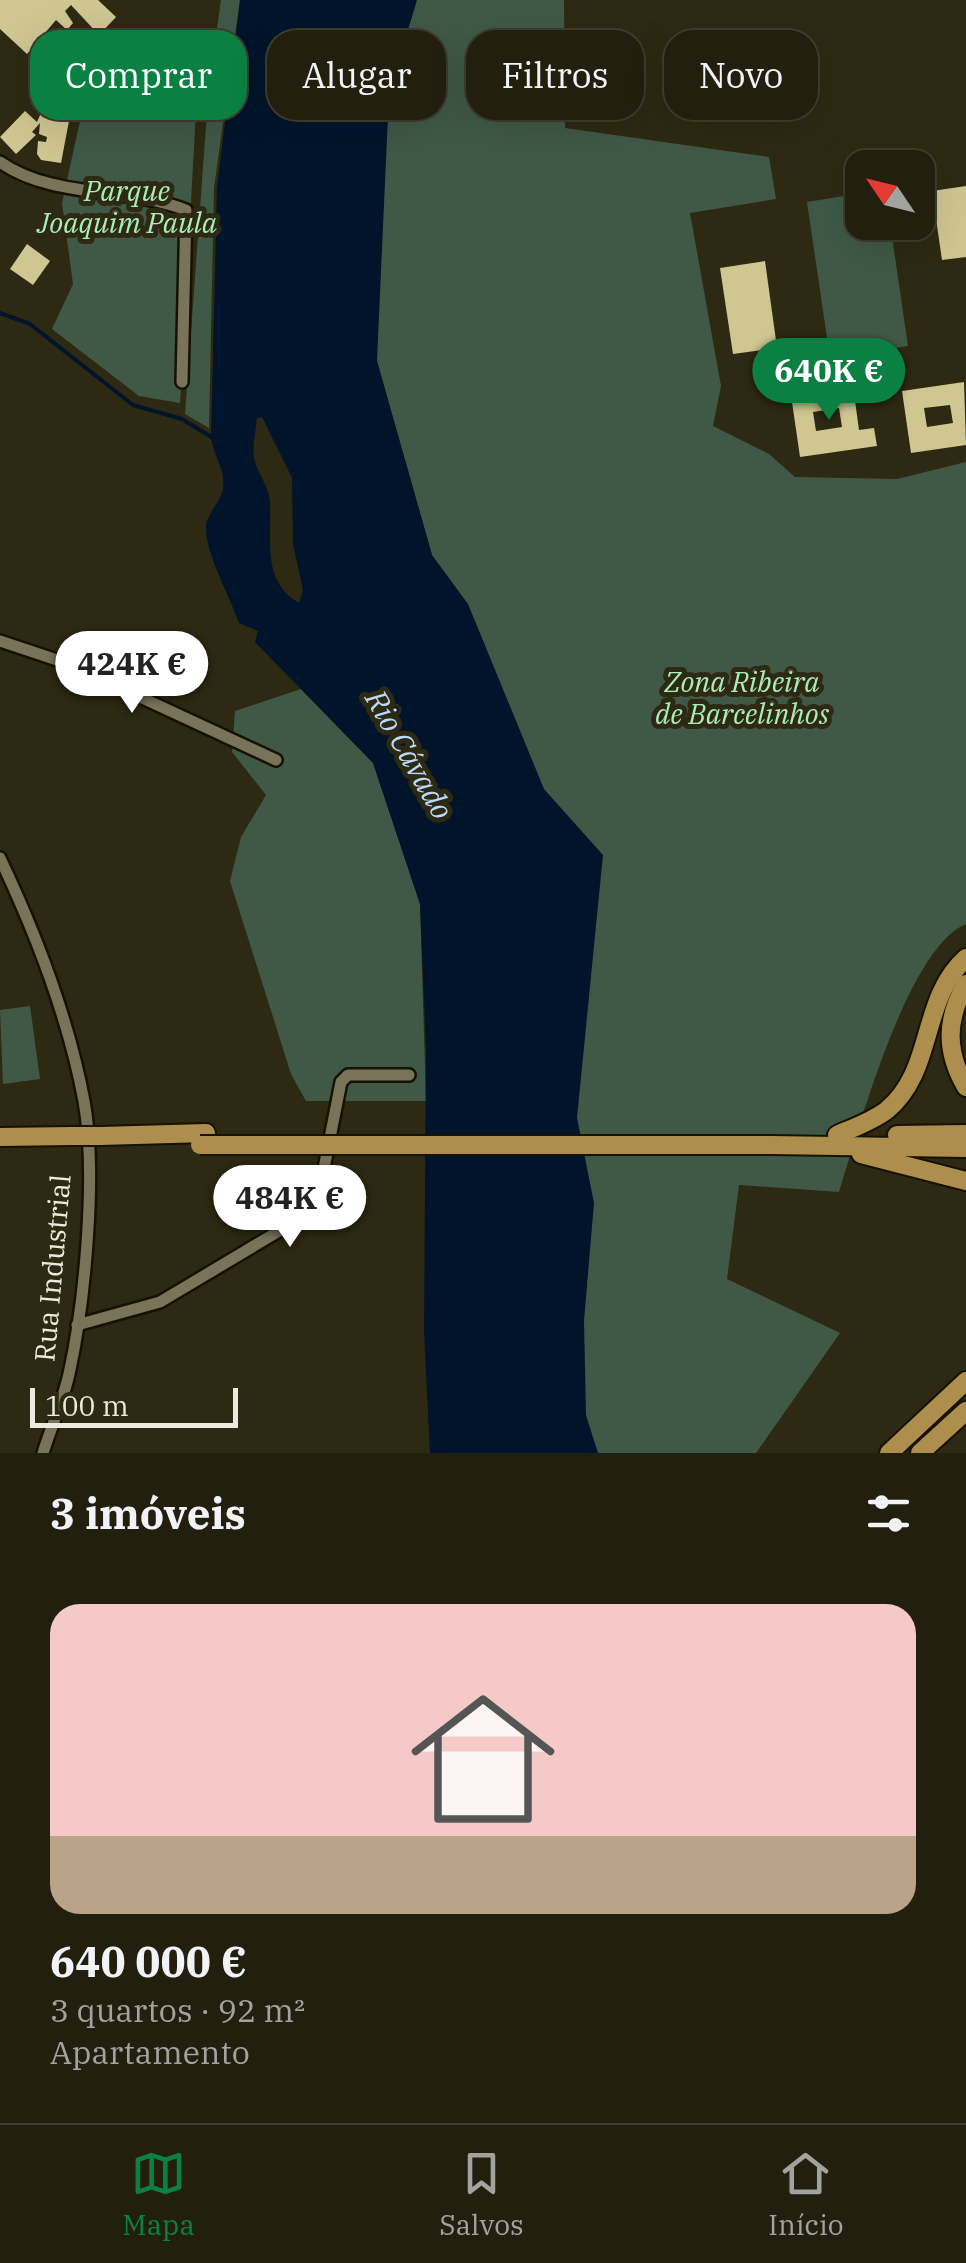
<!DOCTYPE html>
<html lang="pt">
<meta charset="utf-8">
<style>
body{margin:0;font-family:"IBM Plex Serif",serif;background:#2a2717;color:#f1f3f6;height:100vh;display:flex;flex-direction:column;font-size:38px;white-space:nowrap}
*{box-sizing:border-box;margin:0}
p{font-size:32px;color:#a2a29e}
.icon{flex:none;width:55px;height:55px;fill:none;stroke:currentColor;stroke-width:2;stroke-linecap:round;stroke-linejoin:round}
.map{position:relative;height:1453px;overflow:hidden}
.side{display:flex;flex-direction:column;background:#221f0e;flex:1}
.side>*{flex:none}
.banner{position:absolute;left:30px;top:30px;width:908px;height:90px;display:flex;gap:20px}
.needle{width:65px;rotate:305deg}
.tools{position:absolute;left:845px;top:150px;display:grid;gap:20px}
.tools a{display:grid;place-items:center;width:90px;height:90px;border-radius:20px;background:#221f0e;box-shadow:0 10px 40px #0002,0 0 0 2px #3f3d2e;font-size:50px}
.scale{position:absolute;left:30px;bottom:25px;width:208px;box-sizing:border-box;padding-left:10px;border:5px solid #eceadc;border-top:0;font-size:28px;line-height:35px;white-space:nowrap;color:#eceadc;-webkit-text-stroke:8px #2e2912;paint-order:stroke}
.price{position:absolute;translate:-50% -85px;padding:0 22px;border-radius:35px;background:#fff;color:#222;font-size:32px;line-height:65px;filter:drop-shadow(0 2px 5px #0008)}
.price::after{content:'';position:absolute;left:50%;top:60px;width:30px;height:22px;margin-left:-15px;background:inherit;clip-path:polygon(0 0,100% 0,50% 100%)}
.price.on{background:#0b8043;color:#fff}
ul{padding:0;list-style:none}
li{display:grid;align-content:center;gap:20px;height:530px;padding:0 50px}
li+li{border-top:2px solid #3f3d2e}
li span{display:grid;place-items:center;height:310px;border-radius:30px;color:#555}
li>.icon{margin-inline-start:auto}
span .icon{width:180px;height:180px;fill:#fffc;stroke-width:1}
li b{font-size:42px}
h2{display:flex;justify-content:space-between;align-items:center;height:120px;padding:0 50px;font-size:42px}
.pill{padding:0 35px;border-radius:30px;background:#221f0e;box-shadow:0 10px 40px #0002,0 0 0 2px #3f3d2e;font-size:35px;line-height:90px}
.pill.on{background:#0b8043;color:#fff}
.tabs{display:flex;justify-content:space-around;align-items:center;height:140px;border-top:2px solid #3f3d2e;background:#221f0e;font-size:28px;color:#a2a29e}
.tabs a{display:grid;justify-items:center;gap:5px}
.tabs .on{color:#0b8043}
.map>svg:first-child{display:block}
.green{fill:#405947}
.water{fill:#00152b;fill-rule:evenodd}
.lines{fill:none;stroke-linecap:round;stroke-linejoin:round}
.stream{stroke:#00152b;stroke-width:4}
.building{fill:#d0c692;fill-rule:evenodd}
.street-casing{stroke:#161200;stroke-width:16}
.primary-casing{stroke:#161200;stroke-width:22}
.street{stroke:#79735a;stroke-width:11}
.primary{stroke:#ae8e4d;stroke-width:18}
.primary-bridge-casing{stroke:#161200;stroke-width:22;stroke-linecap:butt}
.primary-bridge{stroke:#ae8e4d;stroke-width:18}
.labels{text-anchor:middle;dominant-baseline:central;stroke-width:10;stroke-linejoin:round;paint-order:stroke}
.park-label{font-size:28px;font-style:italic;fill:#a7eebb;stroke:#2e2912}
.street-label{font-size:28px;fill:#eceadc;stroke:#2e2912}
.water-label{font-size:30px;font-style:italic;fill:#b8dbfd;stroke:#2e2912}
</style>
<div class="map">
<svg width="966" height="1453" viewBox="0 0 966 1453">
<rect width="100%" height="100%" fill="#2e2912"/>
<!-- green -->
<g class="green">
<polygon points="221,0 240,0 214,188 209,428 185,414 209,85"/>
<path d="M407,0H564L565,128L769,157L776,199L690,213L721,386L713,426L769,454L795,477L897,479L966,462V924C907,948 858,1131 839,1192L739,1185L727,1279L840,1333L756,1453H588L432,555L377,361L363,95Z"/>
<polygon points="197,92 180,403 139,396 52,329 73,284 62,203 85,98"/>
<polygon points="862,193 862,222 890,223 908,346 830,358 807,202"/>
<polygon points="301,689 373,763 420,904 426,1101 306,1101 291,1074 230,881 241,837 266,795 232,752 235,711"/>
<polygon points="30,1006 40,1079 3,1084 0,1010"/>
</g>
<!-- water -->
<path class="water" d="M240,0H417L389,93L377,361L432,555L468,604L544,789L603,855L577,1118L594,1203L584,1321L586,1415L598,1453H430L424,1331L426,1048L420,904L373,763L255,642L258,631L239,623C229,595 210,562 206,533C204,514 220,505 223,489C226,470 213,456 211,436L217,188ZM262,417L292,478L293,544L303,590L299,603C261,581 272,539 270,503C270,487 257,473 254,458C252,446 256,430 257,418Z"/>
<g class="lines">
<!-- stream -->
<polyline class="stream" points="0,313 30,324 133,405 182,419 213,438"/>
</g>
<!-- building -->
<g class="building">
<polygon points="0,0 98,0 116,17 99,35 71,5 65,11 73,23 67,30 56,20 27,54 0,29"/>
<polygon points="142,75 142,88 79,90 75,112 66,111 63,115 52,112 51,118 69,121 61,163 41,160 37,154 38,141 46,142 47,137 39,134 40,123 32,132 36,135 16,154 0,137 25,111 37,122 41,113 31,103 42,91 53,100 56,78"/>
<polygon points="966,186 966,257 942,260 932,191"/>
<polygon points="27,244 50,261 33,285 10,269"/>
<polygon points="765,261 777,348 733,354 720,268"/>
<path d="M964,382L966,445L911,453L902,391ZM950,405L953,423L927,427L924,408Z"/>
<path d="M853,386L859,430L874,428L877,446L800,457L791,395ZM839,408L842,427L816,431L813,412Z"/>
</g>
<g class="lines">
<!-- street casing -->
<g class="street-casing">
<g id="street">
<path d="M0,162C53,199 127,187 186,210L182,382"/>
<polyline points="0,641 69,664 276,760"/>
<path d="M0,858C37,936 68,1016 84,1101C97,1174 85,1302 69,1374C63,1401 51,1427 43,1453"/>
<polyline points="77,1325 160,1302 316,1209 341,1082 348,1075 409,1075"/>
</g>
</g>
<!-- primary casing -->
<g class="primary-casing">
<g id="primary">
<path d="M966,984C946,1019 945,1051 966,1087"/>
<path d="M837,1135C853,1128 873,1121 887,1110C935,1070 920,999 966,958"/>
<polyline points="897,1135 966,1134"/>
<polyline points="100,1136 206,1133"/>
<polyline points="0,1137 72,1136"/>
<polyline points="771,1145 966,1148"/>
<polyline points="861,1154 966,1181"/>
<polyline points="889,1453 966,1381"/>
<polyline points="920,1453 966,1411"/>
</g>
</g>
<!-- street -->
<use href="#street" class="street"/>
<!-- primary -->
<use href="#primary" class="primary"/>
<!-- primary-bridge casing -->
<g class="primary-bridge-casing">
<g id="primary-bridge">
<polyline points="72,1136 100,1136"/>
<polyline points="200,1145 771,1145"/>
</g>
</g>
<!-- primary-bridge -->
<use href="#primary-bridge" class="primary-bridge"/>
</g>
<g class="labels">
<!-- park labels -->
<g class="park-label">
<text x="127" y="190">Parque<tspan x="127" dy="32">Joaquim Paula</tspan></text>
<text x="742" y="681">Zona Ribeira<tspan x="742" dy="32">de Barcelinhos</tspan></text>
</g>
<!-- street labels -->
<g class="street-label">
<text transform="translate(52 1268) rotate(-85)">Rua Industrial</text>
</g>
<!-- water labels -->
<g class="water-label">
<text transform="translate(410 754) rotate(60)">Rio Cávado</text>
</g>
</g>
</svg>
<div class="tools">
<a><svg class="needle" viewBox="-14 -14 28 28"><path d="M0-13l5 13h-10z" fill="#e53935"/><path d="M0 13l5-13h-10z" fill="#a2a29e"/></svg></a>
</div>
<div class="scale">100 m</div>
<b class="price on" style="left:829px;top:423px">640K €</b>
<b class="price" style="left:132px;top:716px">424K €</b>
<b class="price" style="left:290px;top:1250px">484K €</b>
<div class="banner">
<a class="pill on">Comprar</a>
<a class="pill">Alugar</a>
<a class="pill">Filtros</a>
<a class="pill">Novo</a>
</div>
</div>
<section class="side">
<h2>3 imóveis<svg class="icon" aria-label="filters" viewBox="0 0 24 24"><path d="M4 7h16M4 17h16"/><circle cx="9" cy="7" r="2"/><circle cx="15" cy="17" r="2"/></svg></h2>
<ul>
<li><span style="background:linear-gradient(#f6c9c9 75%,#b9a48a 0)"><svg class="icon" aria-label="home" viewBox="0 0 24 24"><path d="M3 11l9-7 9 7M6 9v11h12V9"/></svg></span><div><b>640 000 €</b><p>3 quartos · 92 m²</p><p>Apartamento</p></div></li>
</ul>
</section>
<nav class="tabs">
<a class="on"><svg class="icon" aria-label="map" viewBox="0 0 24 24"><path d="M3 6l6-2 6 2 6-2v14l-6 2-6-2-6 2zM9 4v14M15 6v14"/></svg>Mapa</a>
<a><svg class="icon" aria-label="saved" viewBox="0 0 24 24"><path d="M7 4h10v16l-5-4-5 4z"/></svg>Salvos</a>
<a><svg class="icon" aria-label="home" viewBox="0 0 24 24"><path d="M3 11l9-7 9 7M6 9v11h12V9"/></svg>Início</a>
</nav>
